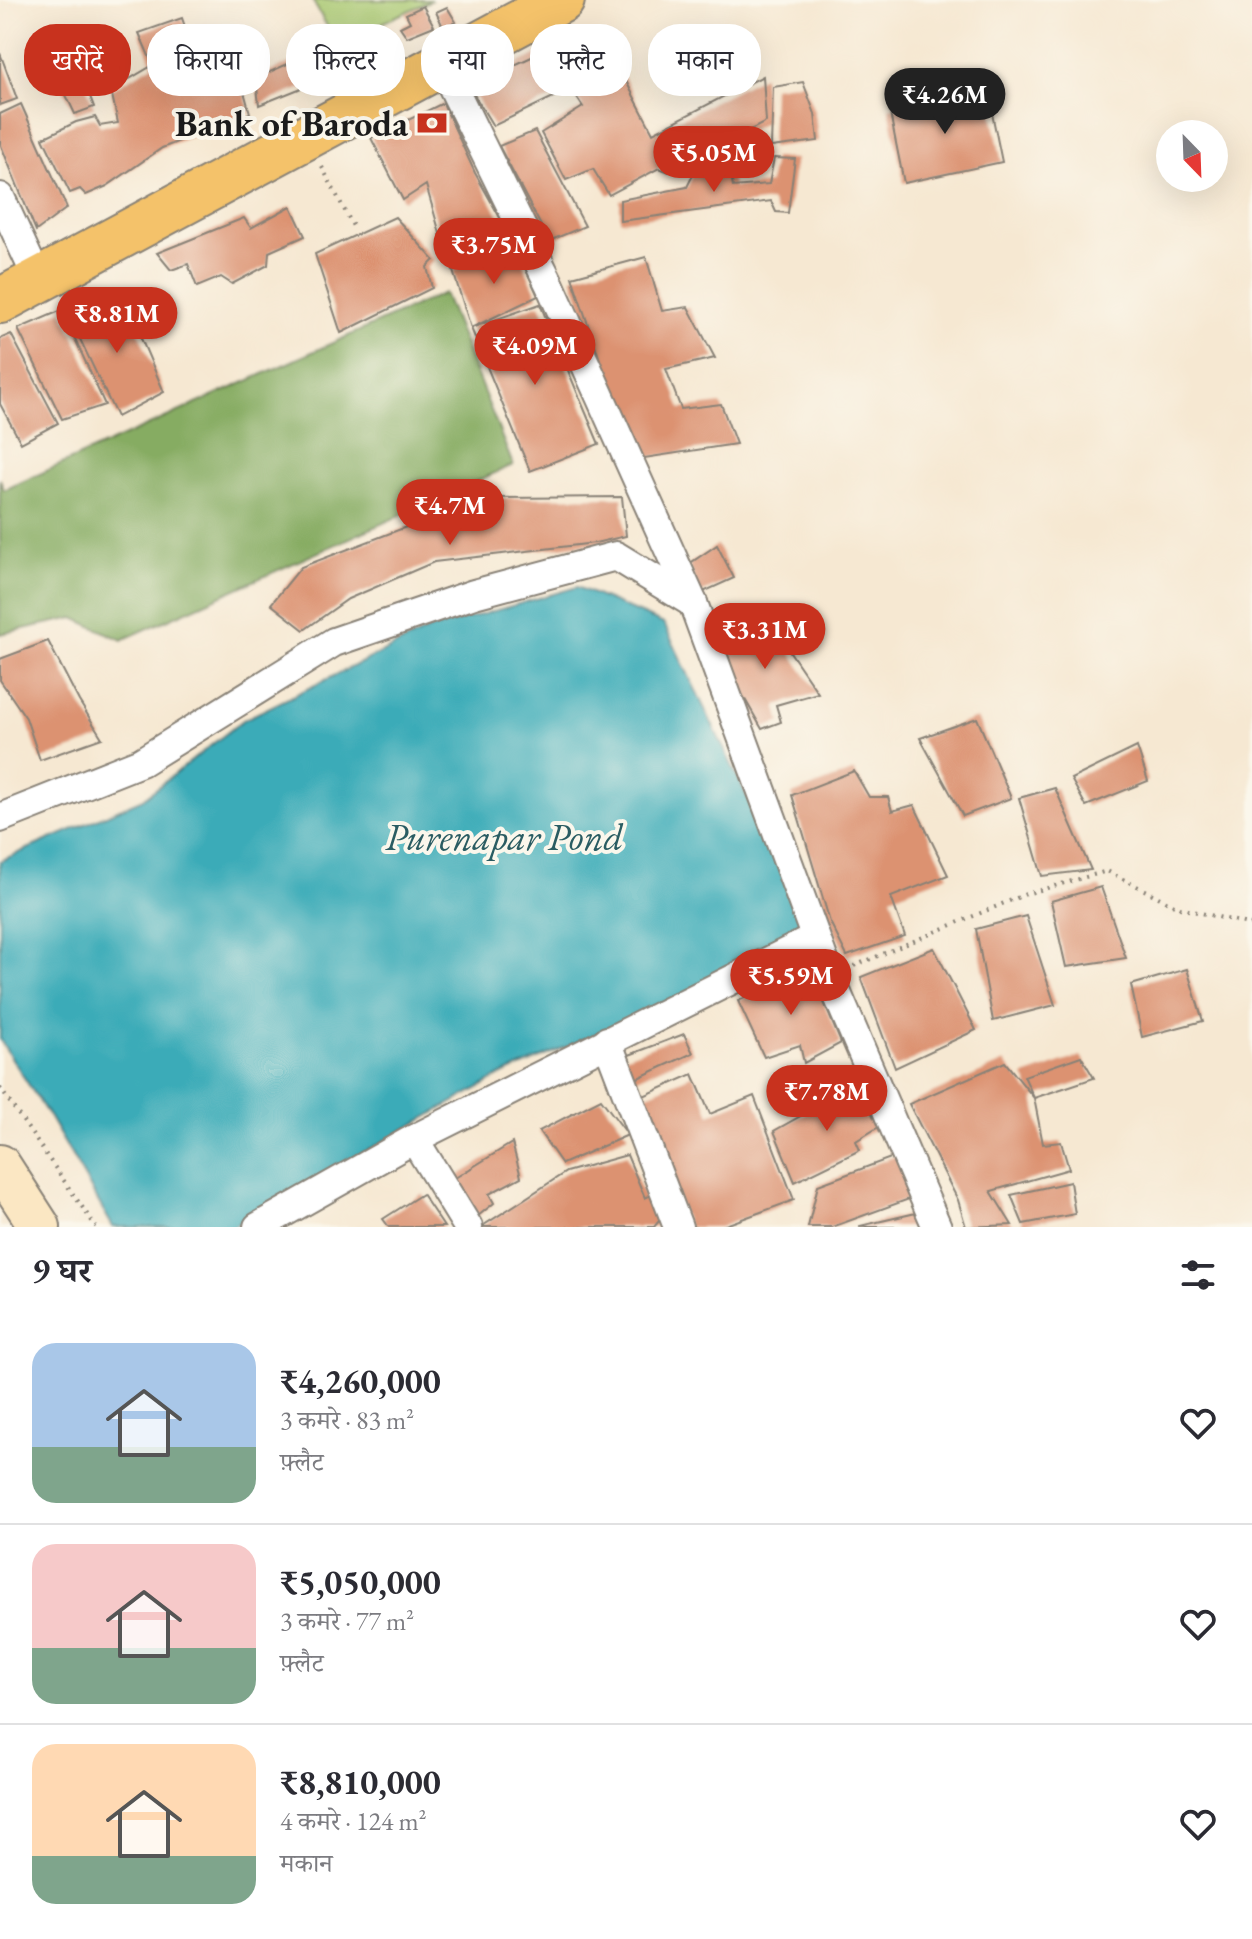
<!DOCTYPE html>
<html lang="hi">
<meta charset="utf-8">
<style>
body{margin:0;font-family:"EB Garamond","Noto Serif Devanagari",serif;background:#f7f7f7;color:#2b2b33;height:100vh;display:flex;flex-direction:column;font-size:30px;white-space:nowrap}
*{box-sizing:border-box;margin:0}
p{font-size:26px;color:#7c7c81}
.icon{flex:none;width:44px;height:44px;fill:none;stroke:currentColor;stroke-width:2;stroke-linecap:round;stroke-linejoin:round}
.map{position:relative;height:1227px;overflow:hidden}
.side{display:flex;flex-direction:column;background:#fff;flex:1}
.side>*{flex:none}
.guide{position:absolute;left:24px;top:24px;width:800px;height:72px;display:flex;gap:16px}
.needle{width:52px;rotate:157deg}
.buttons{position:absolute;left:1156px;top:120px;display:grid;gap:16px}
.buttons a{display:grid;place-items:center;width:72px;height:72px;border-radius:50%;background:#fff;box-shadow:0 8px 32px #0002;font-size:40px}
.price{position:absolute;translate:-50% -68px;padding:0 18px;border-radius:28px;background:#c8321e;color:#fff;font-size:26px;line-height:52px;filter:drop-shadow(0 2px 4px #0008)}
.price::after{content:'';position:absolute;left:50%;top:48px;width:24px;height:18px;margin-left:-12px;background:inherit;clip-path:polygon(0 0,100% 0,50% 100%)}
.price.on{background:#222;color:#fff}
ul{padding:0;list-style:none}
li{display:flex;align-items:center;gap:24px;height:200px;padding:0 32px}
li+li{border-top:2px solid #e1e1e2}
li span{display:grid;place-items:center;flex:none;width:224px;height:160px;border-radius:24px;color:#555}
li>.icon{margin-inline-start:auto}
span .icon{width:96px;height:96px;fill:#fffc;stroke-width:1}
li b{font-size:34px}
h2{display:flex;justify-content:space-between;align-items:center;height:96px;padding:0 32px;font-size:34px}
.pill{padding:0 28px;border-radius:32px;background:#fff;box-shadow:0 8px 32px #0002;font-size:28px;line-height:72px}
.pill.on{background:#c8321e;color:#fff}
.map>svg:first-child{display:block}
.green{fill:#a8c76f;stroke:#627246;stroke-width:2}
.forest{fill:#86ac62;stroke:#51643f;stroke-width:2}
.water{fill:#3babb8;stroke:#2c646a;stroke-width:2}
.building{fill:#dc9271}
.lines{fill:none;stroke-linecap:round;stroke-linejoin:round}
.minor-casing{stroke:#898277;stroke-width:32}
.secondary-casing{stroke:#898277;stroke-width:44}
.primary-casing{stroke:#898277;stroke-width:48}
.path{stroke:#898277;stroke-width:4;stroke-dasharray:2 6;stroke-linecap:butt}
.minor{stroke:#fff;stroke-width:28}
.secondary{stroke:#fbe7c3;stroke-width:40}
.primary{stroke:#f4c26a;stroke-width:44}
.labels{text-anchor:middle;dominant-baseline:central;stroke-width:8;stroke-linejoin:round;paint-order:stroke}
.poi-label{font-size:36px;font-weight:bold;fill:#1c1c1c;stroke:#fbf7ec;text-anchor:end}
.water-label{font-size:38px;font-style:italic;fill:#2a5c62;stroke:#fbf7ec}
</style>
<div class="map">
<svg width="1252" height="1227" viewBox="0 0 1252 1227">
<rect width="100%" height="100%" fill="#fbf7ec"/>
<filter id="ink" filterUnits="userSpaceOnUse"><feTurbulence type="fractalNoise" baseFrequency=".0125" numOctaves="2"/><feDisplacementMap in="SourceGraphic" scale="16" xChannelSelector="R" yChannelSelector="G"/><feConvolveMatrix kernelMatrix="1 2 1 2 8 2 1 2 1" color-interpolation-filters="sRGB"/></filter>
<filter id="wash" filterUnits="userSpaceOnUse"><feTurbulence type="fractalNoise" baseFrequency=".006" numOctaves="4" result="noise"/><feDisplacementMap in="SourceGraphic" scale="32" xChannelSelector="R" yChannelSelector="G"/><feGaussianBlur stdDeviation="1.8" result="paint"/><feColorMatrix in="noise" values="0 0 0 0 0 0 0 0 0 0 0 0 0 0 0 0 0 1.4 0 .05"/><feComposite in="paint" operator="in"/></filter>
<g filter="url(#wash)">
<rect width="100%" height="100%" fill="#f6e8d2"/>
<!-- green -->
<polygon class="green" points="312,0 432,0 375,26 335,40"/>
<!-- forest -->
<polygon class="forest" points="444,293 513,465 122,640 74,618 0,634 0,479 4,490"/>
<!-- water -->
<polygon class="water" points="577,587 664,624 815,938 502,1075 232,1227 113,1227 50,1118 0,1040 0,861 143,799 243,720 428,630"/>
<g id="blocks">
<!-- building -->
<g class="building">
<polygon points="423,6 434,26 407,37 400,27 410,22 406,14"/>
<polygon points="447,7 456,22 443,27 436,12"/>
<polygon points="182,18 197,62 232,49 250,113 162,148 107,186 86,195 80,189 70,193 43,138 76,122 95,117 100,126 118,123 111,90 153,65 139,33"/>
<polygon points="374,35 388,62 376,67 366,52 346,61 338,41 347,39 350,43"/>
<polygon points="605,41 653,133 763,76 766,122 669,172 659,168 609,195 593,169 566,180 541,133 583,107 558,69 566,91 493,126 469,86 551,48 558,69"/>
<polygon points="70,44 94,107 75,114 48,57"/>
<polygon points="330,45 339,73 259,105 256,78"/>
<polygon points="0,53 17,99 0,105"/>
<polygon points="803,82 815,114 818,141 771,147 773,87"/>
<polygon points="987,89 1002,162 904,183 889,108"/>
<polygon points="443,103 475,173 508,232 448,261 426,185 403,200 371,138"/>
<polygon points="21,104 67,208 36,231 0,143 0,114"/>
<polygon points="535,131 585,226 549,241 499,146"/>
<polygon points="774,158 795,159 788,213 776,212 771,201 620,221 620,200 687,187 696,169 730,168 733,187 769,184"/>
<polygon points="291,206 305,236 269,252 268,265 232,284 221,277 197,287 188,264 171,270 157,253 244,218 251,228"/>
<polygon points="395,217 434,260 427,267 432,288 341,333 315,254"/>
<polygon points="515,245 538,296 471,328 453,271"/>
<polygon points="646,257 662,311 688,307 715,358 666,369 681,409 721,404 736,444 638,459 626,420 608,383 572,277"/>
<polygon points="105,297 131,315 164,392 117,417 69,316"/>
<polygon points="540,304 599,444 530,471 471,328"/>
<polygon points="62,310 105,405 62,419 18,329"/>
<polygon points="11,334 58,423 21,443 0,404 0,339"/>
<polygon points="622,497 626,536 595,543 434,562 348,599 304,630 271,604 301,567 422,521 492,498"/>
<polygon points="717,545 734,578 699,594 689,564"/>
<polygon points="769,621 818,693 776,705 781,722 762,729 722,659 723,637"/>
<polygon points="48,641 79,701 102,738 40,760 26,718 0,680 0,659"/>
<polygon points="977,718 1011,798 963,816 920,738"/>
<polygon points="1137,747 1148,781 1086,806 1071,779"/>
<polygon points="854,771 869,797 888,797 892,811 914,805 948,875 891,897 905,936 847,956 830,922 792,795"/>
<polygon points="1055,788 1091,870 1042,876 1019,798"/>
<polygon points="1101,887 1126,958 1066,967 1051,901"/>
<polygon points="1026,916 1055,1005 993,1021 976,929"/>
<polygon points="934,948 976,1030 895,1068 861,977"/>
<polygon points="809,967 841,1043 804,1063 800,1045 764,1057 738,1001"/>
<polygon points="1187,969 1203,1021 1142,1037 1131,985"/>
<polygon points="684,1034 693,1053 629,1082 624,1057"/>
<polygon points="1081,1056 1094,1078 1034,1098 1043,1144 1061,1142 1069,1169 991,1191 1012,1225 966,1227 958,1200 909,1104 1005,1062 1034,1098 1024,1076"/>
<polygon points="693,1074 710,1114 754,1096 794,1200 720,1227 688,1227 641,1097"/>
<polygon points="858,1084 882,1125 856,1141 860,1150 795,1182 774,1131"/>
<polygon points="601,1099 628,1135 562,1164 539,1131"/>
<polygon points="512,1143 521,1177 489,1194 494,1203 478,1216 455,1178"/>
<polygon points="627,1155 645,1198 655,1193 664,1215 654,1227 481,1227 566,1172"/>
<polygon points="896,1156 912,1198 832,1227 808,1227 818,1185"/>
<polygon points="1070,1182 1075,1214 1023,1224 1011,1195"/>
<polygon points="422,1194 444,1227 389,1227 383,1219"/>
<polygon points="916,1213 922,1227 860,1227 860,1226"/>
</g>
</g>
</g>
<g filter="url(#ink)">
<use href="#blocks" fill-opacity="0" stroke="#898277" stroke-width="2"/>
<g class="lines">
<!-- minor casing -->
<g class="minor-casing">
<g id="minor">
<polyline points="441,63 549,283 693,603 830,977 937,1227"/>
<polyline points="0,197 39,282"/>
<polyline points="0,818 141,762 334,642 474,594 616,556 693,603"/>
<polyline points="607,1041 678,1227"/>
<polyline points="414,1139 468,1227"/>
<polyline points="258,1227 414,1139 815,938"/>
</g>
</g>
<!-- secondary casing -->
<g class="secondary-casing">
<polyline id="secondary" points="0,1165 40,1227"/>
</g>
<!-- primary casing -->
<g class="primary-casing">
<polyline id="primary" points="0,301 562,0"/>
</g>
<!-- path -->
<g class="path">
<polyline points="322,167 354,228"/>
<polyline points="854,966 1026,894 1107,871 1180,908 1252,925"/>
<polyline points="0,1088 96,1227"/>
</g>
<!-- minor -->
<use href="#minor" class="minor"/>
<!-- secondary -->
<use href="#secondary" class="secondary"/>
<!-- primary -->
<use href="#primary" class="primary"/>
</g>
</g>
<!-- icons -->
<defs>
<g id="bank-bare" transform="scale(2.4)"><path d="M-6-4H6V4H-6ZM0-2.3a2.3 2.3 0 1 0 0 4.6a2.3 2.3 0 1 0 0-4.6Z" fill="#c8321e" stroke="#fbf7ec" stroke-width="2.5" paint-order="stroke"/></g>
</defs>
<g fill-rule="evenodd">
<use href="#bank-bare" x="432" y="123"/>
</g>
<g class="labels">
<!-- poi labels -->
<g class="poi-label">
<text x="408" y="123">Bank of Baroda</text>
</g>
<!-- water labels -->
<g class="water-label">
<text x="504" y="836">Purenapar Pond</text>
</g>
</g>
</svg>
<div class="buttons">
<a><svg class="needle" viewBox="-14 -14 28 28"><path d="M0-13l5 13h-10z" fill="#e53935"/><path d="M0 13l5-13h-10z" fill="#7c7c81"/></svg></a>
</div>
<b class="price on" style="left:945px;top:136px">₹4.26M</b>
<b class="price" style="left:714px;top:194px">₹5.05M</b>
<b class="price" style="left:494px;top:286px">₹3.75M</b>
<b class="price" style="left:117px;top:355px">₹8.81M</b>
<b class="price" style="left:535px;top:387px">₹4.09M</b>
<b class="price" style="left:450px;top:547px">₹4.7M</b>
<b class="price" style="left:765px;top:671px">₹3.31M</b>
<b class="price" style="left:791px;top:1017px">₹5.59M</b>
<b class="price" style="left:827px;top:1133px">₹7.78M</b>
<div class="guide">
<a class="pill on">खरीदें</a>
<a class="pill">किराया</a>
<a class="pill">फ़िल्टर</a>
<a class="pill">नया</a>
<a class="pill">फ़्लैट</a>
<a class="pill">मकान</a>
</div>
</div>
<section class="side">
<h2>9 घर<svg class="icon" aria-label="filters" viewBox="0 0 24 24"><path d="M4 7h16M4 17h16"/><circle cx="9" cy="7" r="2"/><circle cx="15" cy="17" r="2"/></svg></h2>
<ul>
<li><span style="background:linear-gradient(#a9c7e8 65%,#7fa58c 0)"><svg class="icon" aria-label="home" viewBox="0 0 24 24"><path d="M3 11l9-7 9 7M6 9v11h12V9"/></svg></span><div><b>₹4,260,000</b><p>3 कमरे · 83 m²</p><p>फ़्लैट</p></div><svg class="icon" aria-label="heart" viewBox="0 0 24 24"><path d="M12 20l-8-8c-3-5 5-10 8-4 3-6 11-1 8 4z"/></svg></li>
<li><span style="background:linear-gradient(#f6c9c9 65%,#7fa58c 0)"><svg class="icon" aria-label="home" viewBox="0 0 24 24"><path d="M3 11l9-7 9 7M6 9v11h12V9"/></svg></span><div><b>₹5,050,000</b><p>3 कमरे · 77 m²</p><p>फ़्लैट</p></div><svg class="icon" aria-label="heart" viewBox="0 0 24 24"><path d="M12 20l-8-8c-3-5 5-10 8-4 3-6 11-1 8 4z"/></svg></li>
<li><span style="background:linear-gradient(#ffd9b3 70%,#7fa58c 0)"><svg class="icon" aria-label="home" viewBox="0 0 24 24"><path d="M3 11l9-7 9 7M6 9v11h12V9"/></svg></span><div><b>₹8,810,000</b><p>4 कमरे · 124 m²</p><p>मकान</p></div><svg class="icon" aria-label="heart" viewBox="0 0 24 24"><path d="M12 20l-8-8c-3-5 5-10 8-4 3-6 11-1 8 4z"/></svg></li>
</ul>
</section>
